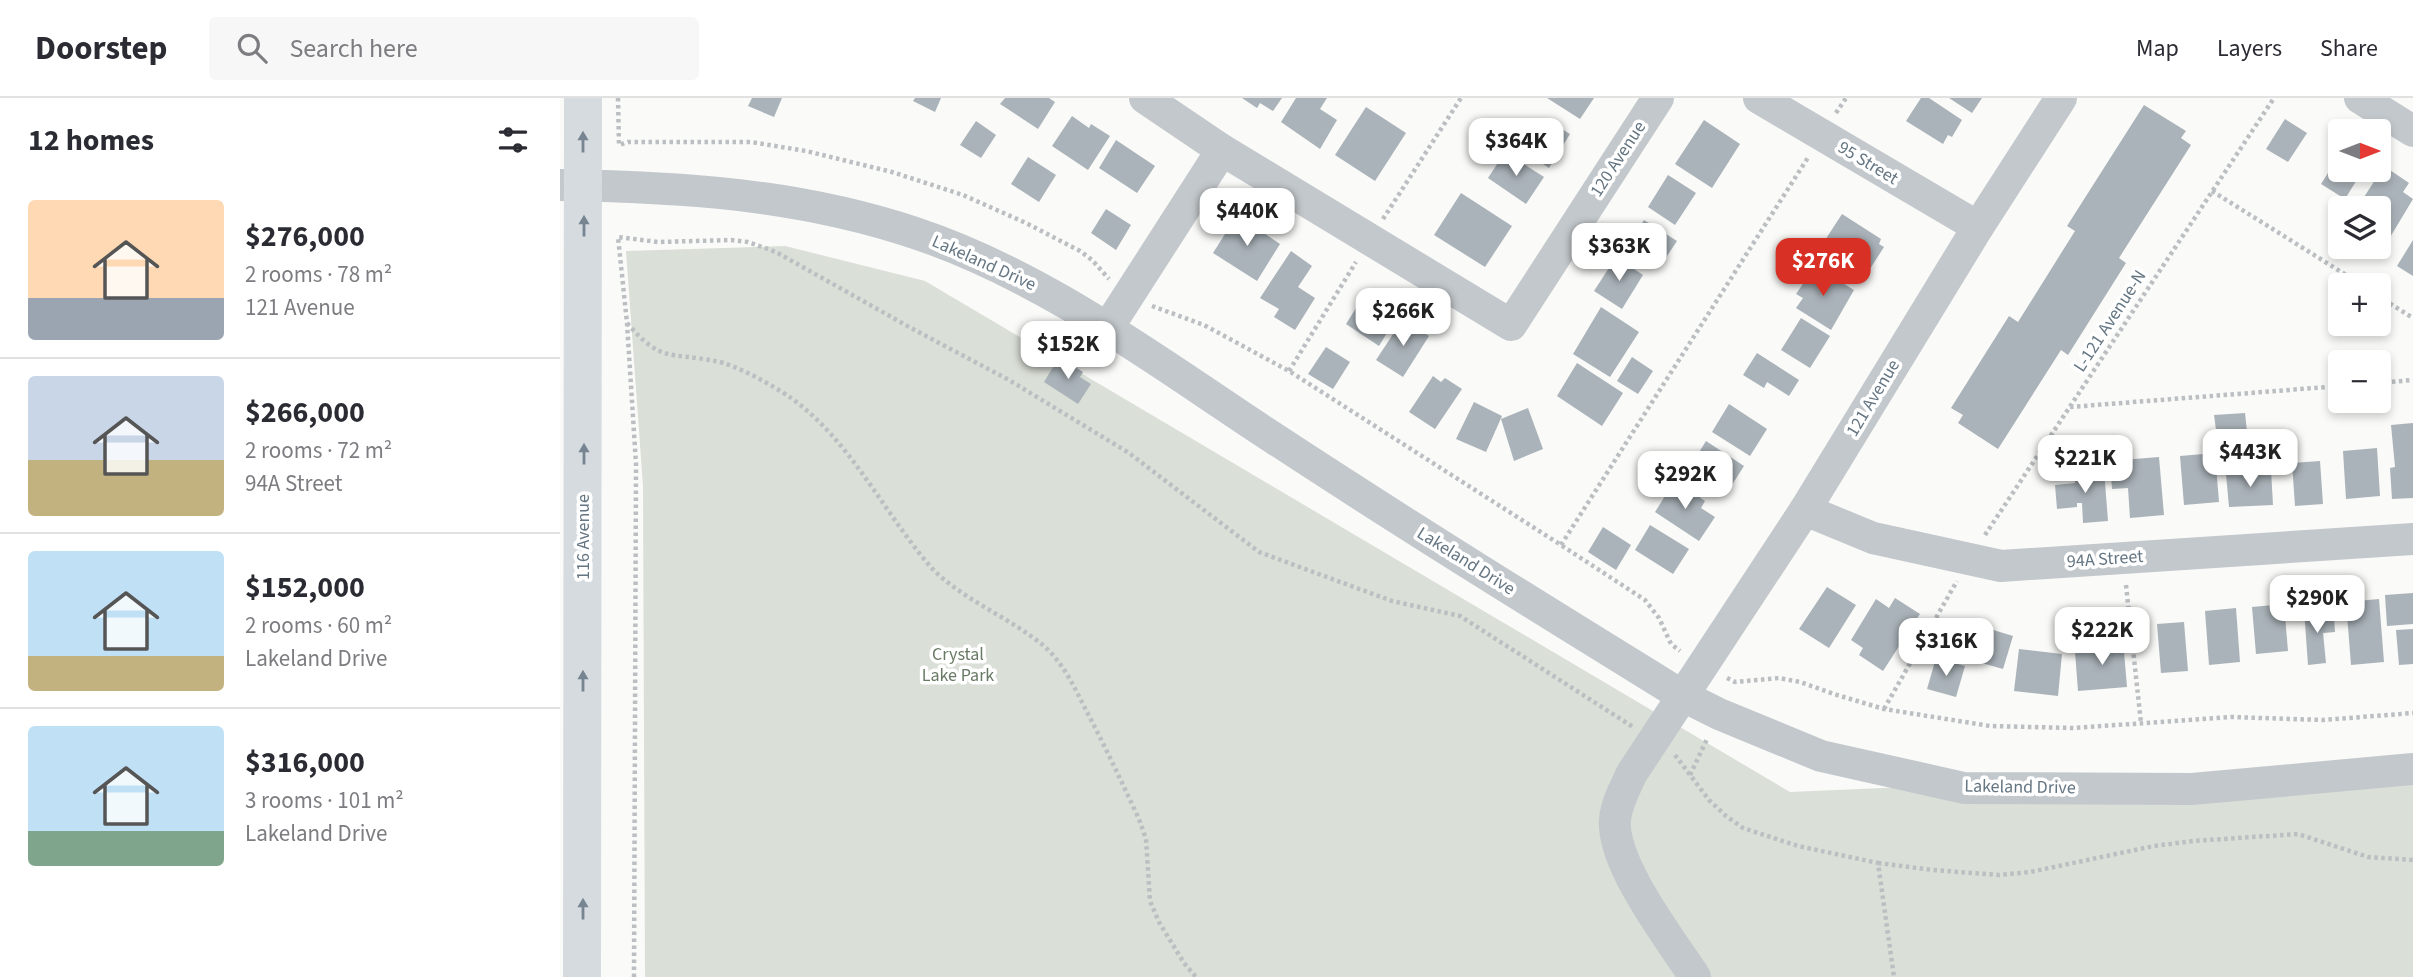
<!DOCTYPE html>
<meta charset="utf-8">
<style>
body{margin:0;font-family:"Source Sans 3",sans-serif;background:#f7f7f7;color:#2b2b33;height:100vh;display:flex;flex-direction:column;font-size:26px;white-space:nowrap}
*{box-sizing:border-box;margin:0}
p{font-size:23px;color:#7c7c81}
.icon{flex:none;width:38px;height:38px;fill:none;stroke:currentColor;stroke-width:2;stroke-linecap:round;stroke-linejoin:round}
.map{position:relative;flex:1;overflow:hidden}
.sheet{display:flex;flex-direction:column;background:#fff;width:560px}
.sheet>*{flex:none}
.needle{width:46px;rotate:90deg}
.fabs{position:absolute;left:1768px;top:21px;display:grid;gap:14px}
.fabs a{display:grid;place-items:center;width:63px;height:63px;border-radius:7px;background:#fff;box-shadow:0 4px 10px #0003;font-size:35px}
.price{position:absolute;translate:-50% -60px;padding:0 16px;border-radius:14px;background:#fff;color:#222;font-size:23px;line-height:46px;filter:drop-shadow(0 2px 4px #0008)}
.price::after{content:'';position:absolute;left:50%;top:42px;width:21px;height:16px;margin-left:-10px;background:inherit;clip-path:polygon(0 0,100% 0,50% 100%)}
.price.on{background:#d93025;color:#fff}
ul{padding:0;list-style:none}
li{display:flex;align-items:center;gap:21px;height:175px;padding:0 28px}
li+li{border-top:2px solid #e1e1e2}
li span{display:grid;place-items:center;flex:none;width:196px;height:140px;border-radius:7px;color:#555}
li>.icon{margin-inline-start:auto}
span .icon{width:84px;height:84px;fill:#fffc;stroke-width:1}
li b{font-size:30px}
h2{display:flex;justify-content:space-between;align-items:center;height:84px;padding:0 28px;font-size:30px}
header{display:flex;align-items:center;gap:42px;box-sizing:border-box;height:98px;padding:0 35px;background:#fff;border-bottom:2px solid #e1e1e2}
header strong{font-size:33px}
nav{display:flex;gap:38px;margin-inline-start:auto;font-size:24px}
.search{width:490px;height:63px;background:#f7f7f7;display:flex;align-items:center;gap:18px;box-sizing:border-box;padding:0 24px;border-radius:7px;color:#7c7c81;font-size:26px}
main{display:flex;flex:1;min-height:0}
.map>svg:first-child{display:block}
.green{fill:#dadfd7}
.building{fill:#aab3b9}
.lines{fill:none;stroke-linecap:round;stroke-linejoin:round}
.path{stroke:#bbbfc2;stroke-width:4.5;stroke-dasharray:3.5 3.5;stroke-linecap:butt}
.minor{stroke:#c3c8cc;stroke-width:32}
.major{stroke:#d6dbdf;stroke-width:38}
.oneway{fill:#768591}
.labels{text-anchor:middle;dominant-baseline:central;stroke-width:7;stroke-linejoin:round;paint-order:stroke}
.street-label{font-size:18px;fill:#657683;stroke:#fff}
.park-label{font-size:18px;fill:#687a64;stroke:#fff}
</style>
<header>
<strong>Doorstep</strong>
<div class="search"><svg class="icon" aria-label="search" viewBox="0 0 24 24"><circle cx="10" cy="10" r="6"/><path d="M15 15l6 6"/></svg>Search here</div>
<nav><a>Map</a><a>Layers</a><a>Share</a></nav>
</header>
<main>
<section class="sheet">
<h2>12 homes<svg class="icon" aria-label="filters" viewBox="0 0 24 24"><path d="M4 7h16M4 17h16"/><circle cx="9" cy="7" r="2"/><circle cx="15" cy="17" r="2"/></svg></h2>
<ul>
<li><span style="background:linear-gradient(#ffd9b3 70%,#9aa5b1 0)"><svg class="icon" aria-label="home" viewBox="0 0 24 24"><path d="M3 11l9-7 9 7M6 9v11h12V9"/></svg></span><div><b>$276,000</b><p>2 rooms · 78 m²</p><p>121 Avenue</p></div></li>
<li><span style="background:linear-gradient(#c9d6e8 60%,#c2b280 0)"><svg class="icon" aria-label="home" viewBox="0 0 24 24"><path d="M3 11l9-7 9 7M6 9v11h12V9"/></svg></span><div><b>$266,000</b><p>2 rooms · 72 m²</p><p>94A Street</p></div></li>
<li><span style="background:linear-gradient(#bfe0f5 75%,#c2b280 0)"><svg class="icon" aria-label="home" viewBox="0 0 24 24"><path d="M3 11l9-7 9 7M6 9v11h12V9"/></svg></span><div><b>$152,000</b><p>2 rooms · 60 m²</p><p>Lakeland Drive</p></div></li>
<li><span style="background:linear-gradient(#bfe0f5 75%,#7fa58c 0)"><svg class="icon" aria-label="home" viewBox="0 0 24 24"><path d="M3 11l9-7 9 7M6 9v11h12V9"/></svg></span><div><b>$316,000</b><p>3 rooms · 101 m²</p><p>Lakeland Drive</p></div></li>
</ul>
</section>
<div class="map">
<svg width="1853" height="879" viewBox="0 0 1853 879">
<rect width="100%" height="100%" fill="#fafaf8"/>
<!-- green -->
<polygon class="green" points="225,148 365,183 1230,694 1853,667 1853,879 85,879 83,388 66,153"/>
<!-- building -->
<g class="building">
<polygon points="192,0 222,0 214,19 188,8"/>
<polygon points="355,0 381,0 375,14 353,3"/>
<polygon points="445,0 489,0 495,4 478,31 440,6"/>
<polygon points="682,0 722,0 713,13 700,5 697,10"/>
<polygon points="736,0 767,0 760,11 777,22 760,51 721,24"/>
<polygon points="987,0 1034,0 1020,21"/>
<polygon points="1361,0 1369,0 1402,22 1392,39 1388,37 1383,46 1346,23"/>
<polygon points="1389,0 1422,0 1412,15"/>
<polygon points="1584,7 1626,33 1621,40 1631,47 1559,160 1566,165 1508,257 1501,252 1438,351 1398,325 1403,317 1391,310 1449,218 1458,224 1515,133 1507,128"/>
<polygon points="806,9 846,35 815,83 775,57"/>
<polygon points="512,18 529,30 531,26 550,38 528,72 492,48"/>
<polygon points="984,20 1010,36 989,70 964,53"/>
<polygon points="1725,21 1747,35 1728,64 1706,51"/>
<polygon points="1144,22 1180,46 1152,90 1115,66"/>
<polygon points="416,23 436,37 421,60 400,47"/>
<polygon points="556,42 595,68 577,95 539,70"/>
<polygon points="945,54 984,79 966,106 928,80"/>
<polygon points="1780,56 1780,72 1803,72 1785,101 1761,86"/>
<polygon points="468,59 496,77 479,104 451,86"/>
<polygon points="1824,68 1849,85 1843,94 1853,101 1829,141 1818,134 1818,110 1797,110"/>
<polygon points="1108,77 1136,95 1115,127 1088,109"/>
<polygon points="901,95 952,128 925,169 874,137"/>
<polygon points="546,111 571,127 556,152 531,135"/>
<polygon points="1282,116 1321,141 1319,146 1324,149 1306,177 1301,174 1298,178 1258,153"/>
<polygon points="677,117 720,146 697,183 653,155"/>
<polygon points="1084,122 1117,143 1101,167 1085,156 1088,151 1072,141"/>
<polygon points="1853,142 1853,178 1837,168"/>
<polygon points="731,153 752,168 738,189 755,200 735,232 714,219 719,211 700,200"/>
<polygon points="1056,159 1083,177 1062,211 1034,193"/>
<polygon points="1255,168 1294,192 1271,232 1236,210 1243,200 1236,196"/>
<polygon points="803,199 836,220 819,248 786,226"/>
<polygon points="1041,209 1079,234 1050,279 1013,256"/>
<polygon points="1241,220 1270,238 1250,270 1221,252"/>
<polygon points="843,221 869,238 843,279 816,262"/>
<polygon points="766,249 790,264 773,291 748,276"/>
<polygon points="1197,255 1239,282 1229,298 1207,284 1204,290 1183,277"/>
<polygon points="499,259 523,274 520,279 531,286 518,306 484,284"/>
<polygon points="1072,259 1093,273 1078,296 1057,283"/>
<polygon points="1017,265 1063,295 1042,328 997,298"/>
<polygon points="873,278 881,284 885,280 902,291 875,331 849,314"/>
<polygon points="914,304 942,318 926,354 896,341"/>
<polygon points="1169,306 1207,331 1190,358 1152,334"/>
<polygon points="968,310 983,351 954,363 941,321"/>
<polygon points="1685,315 1688,343 1658,346 1654,317"/>
<polygon points="1853,325 1853,400 1832,401 1830,370 1835,369 1831,327"/>
<polygon points="1146,343 1184,368 1168,393 1130,369"/>
<polygon points="1817,350 1820,398 1786,401 1783,353"/>
<polygon points="1655,355 1659,404 1624,407 1620,358"/>
<polygon points="1599,359 1604,417 1570,420 1568,390 1552,391 1550,363"/>
<polygon points="1760,363 1763,406 1735,408 1732,365"/>
<polygon points="1544,371 1548,423 1523,425 1522,405 1517,405 1517,409 1497,411 1495,387 1515,385 1514,374"/>
<polygon points="1711,372 1713,407 1669,409 1666,376"/>
<polygon points="1115,382 1145,403 1141,410 1155,419 1139,443 1095,414"/>
<polygon points="1090,427 1129,451 1113,476 1075,452"/>
<polygon points="1043,429 1071,447 1056,472 1028,454"/>
<polygon points="1267,489 1296,507 1269,550 1239,531"/>
<polygon points="1853,495 1853,526 1827,528 1825,497"/>
<polygon points="1335,500 1360,516 1323,573 1299,557 1303,550 1291,542 1316,501 1329,510"/>
<polygon points="1819,501 1824,564 1791,567 1786,504"/>
<polygon points="1724,506 1728,553 1696,556 1692,509"/>
<polygon points="1676,510 1680,564 1649,567 1645,513"/>
<polygon points="1761,510 1762,519 1774,519 1775,534 1763,535 1766,565 1748,567 1744,511"/>
<polygon points="1407,524 1453,538 1443,571 1397,558"/>
<polygon points="1624,524 1628,573 1601,575 1597,526"/>
<polygon points="1853,531 1853,566 1839,567 1836,532"/>
<polygon points="1563,542 1567,589 1518,593 1515,554 1533,553 1533,544"/>
<polygon points="1459,551 1502,556 1498,598 1454,593"/>
<polygon points="1376,560 1405,568 1396,599 1367,591"/>
</g>
<g class="lines">
<!-- path -->
<g class="path">
<polyline points="58,0 59,47 68,44 191,44 246,53 332,74 403,97 466,125 520,153 532,162 549,181"/>
<polyline points="1276,15 1286,0"/>
<polyline points="1652,93 1802,187"/>
<polyline points="823,121 901,0"/>
<polyline points="1818,198 1853,220"/>
<polyline points="592,208 644,227 729,273 1001,447 1085,502 1099,520 1111,546 1120,553"/>
<path d="M67,225C101,265 110,254 155,263C175,266 214,288 231,300C289,341 323,413 369,467C398,500 450,519 485,549C505,567 516,593 528,616C546,650 562,685 579,721L586,741L590,803L599,824L624,865L636,879"/>
<polyline points="729,273 796,164"/>
<polyline points="1818,285 1853,282"/>
<polyline points="1510,309 1780,288"/>
<polyline points="1425,437 1714,0"/>
<polyline points="1001,447 1249,58"/>
<polyline points="1566,487 1581,625"/>
<polyline points="1167,580 1175,584 1219,580 1240,584 1277,597 1324,611 1430,628 1514,630 1671,619 1763,622 1853,615"/>
<polyline points="1324,611 1397,483"/>
<polyline points="1115,657 1149,702 1166,718 1183,730 1238,748 1318,765 1334,879"/>
<polyline points="1130,677 1148,639"/>
<polyline points="1318,765 1373,772 1439,777 1470,774 1594,748 1633,743 1738,736 1808,759 1853,762"/>
<polyline points="74,879 76,366 67,225 58,139 98,144 171,142 188,144 216,154 351,230 449,282 569,355 699,454 832,503 900,518 1073,629"/>
</g>
<!-- minor -->
<g class="minor">
<polyline points="585,0 662,52 951,227 1098,0"/>
<polyline points="1199,0 1418,129"/>
<polyline points="1800,0 1853,33"/>
<path d="M0,87C122,89 238,96 355,135C487,179 600,266 715,341C849,429 985,513 1121,597L1159,616L1261,658L1404,690L1632,691L1853,671"/>
<polyline points="547,231 662,52"/>
<polyline points="1245,412 1313,440 1441,468 1853,441"/>
<path d="M1135,879C1110,841 1051,765 1055,721C1057,704 1065,690 1072,675L1245,412L1418,129L1501,0"/>
</g>
<!-- major -->
<polyline class="major" points="22,879 23,0"/>
</g>
<!-- one-way arrows -->
<defs><path id="oneway-solid" d="M-6-.8H1V-3.2L6.5 0L1 3.2V.8H-6Z" transform="scale(1.75)"/></defs>
<g class="oneway">
<use href="#oneway-solid" transform="translate(23 44) rotate(-90)"/>
<use href="#oneway-solid" transform="translate(24 128) rotate(-90)"/>
<use href="#oneway-solid" transform="translate(24 356) rotate(-90)"/>
<use href="#oneway-solid" transform="translate(23 583) rotate(-90)"/>
<use href="#oneway-solid" transform="translate(23 811) rotate(-90)"/>
</g>
<g class="labels">
<!-- street labels -->
<g class="street-label">
<text transform="translate(1058 61) rotate(-57)">120 Avenue</text>
<text transform="translate(1308 65) rotate(31)">95 Street</text>
<text transform="translate(424 165) rotate(24)">Lakeland Drive</text>
<text transform="translate(1550 223) rotate(-57)">L-121 Avenue-N</text>
<text transform="translate(1313 300) rotate(-59)">121 Avenue</text>
<text transform="translate(23 439) rotate(-90)">116 Avenue</text>
<text transform="translate(1545 461) rotate(-4)">94A Street</text>
<text transform="translate(906 463) rotate(32)">Lakeland Drive</text>
<text transform="translate(1460 689) rotate(1)">Lakeland Drive</text>
</g>
<!-- park labels -->
<g class="park-label">
<text x="398" y="556">Crystal<tspan x="398" dy="21">Lake Park</tspan></text>
</g>
</g>
</svg>
<div class="fabs">
<a><svg class="needle" viewBox="-14 -14 28 28"><path d="M0-13l5 13h-10z" fill="#e53935"/><path d="M0 13l5-13h-10z" fill="#7c7c81"/></svg></a>
<a><svg class="icon" aria-label="layers" viewBox="0 0 24 24"><path d="M12 4l9 5-9 5-9-5zM3 14l9 5 9-5"/></svg></a>
<a>+</a>
<a>−</a>
</div>
<b class="price" style="left:956px;top:80px">$364K</b>
<b class="price" style="left:687px;top:150px">$440K</b>
<b class="price" style="left:1059px;top:185px">$363K</b>
<b class="price on" style="left:1263px;top:200px">$276K</b>
<b class="price" style="left:843px;top:250px">$266K</b>
<b class="price" style="left:508px;top:283px">$152K</b>
<b class="price" style="left:1690px;top:391px">$443K</b>
<b class="price" style="left:1525px;top:397px">$221K</b>
<b class="price" style="left:1125px;top:413px">$292K</b>
<b class="price" style="left:1757px;top:537px">$290K</b>
<b class="price" style="left:1542px;top:569px">$222K</b>
<b class="price" style="left:1386px;top:580px">$316K</b>
</div>
</main>
